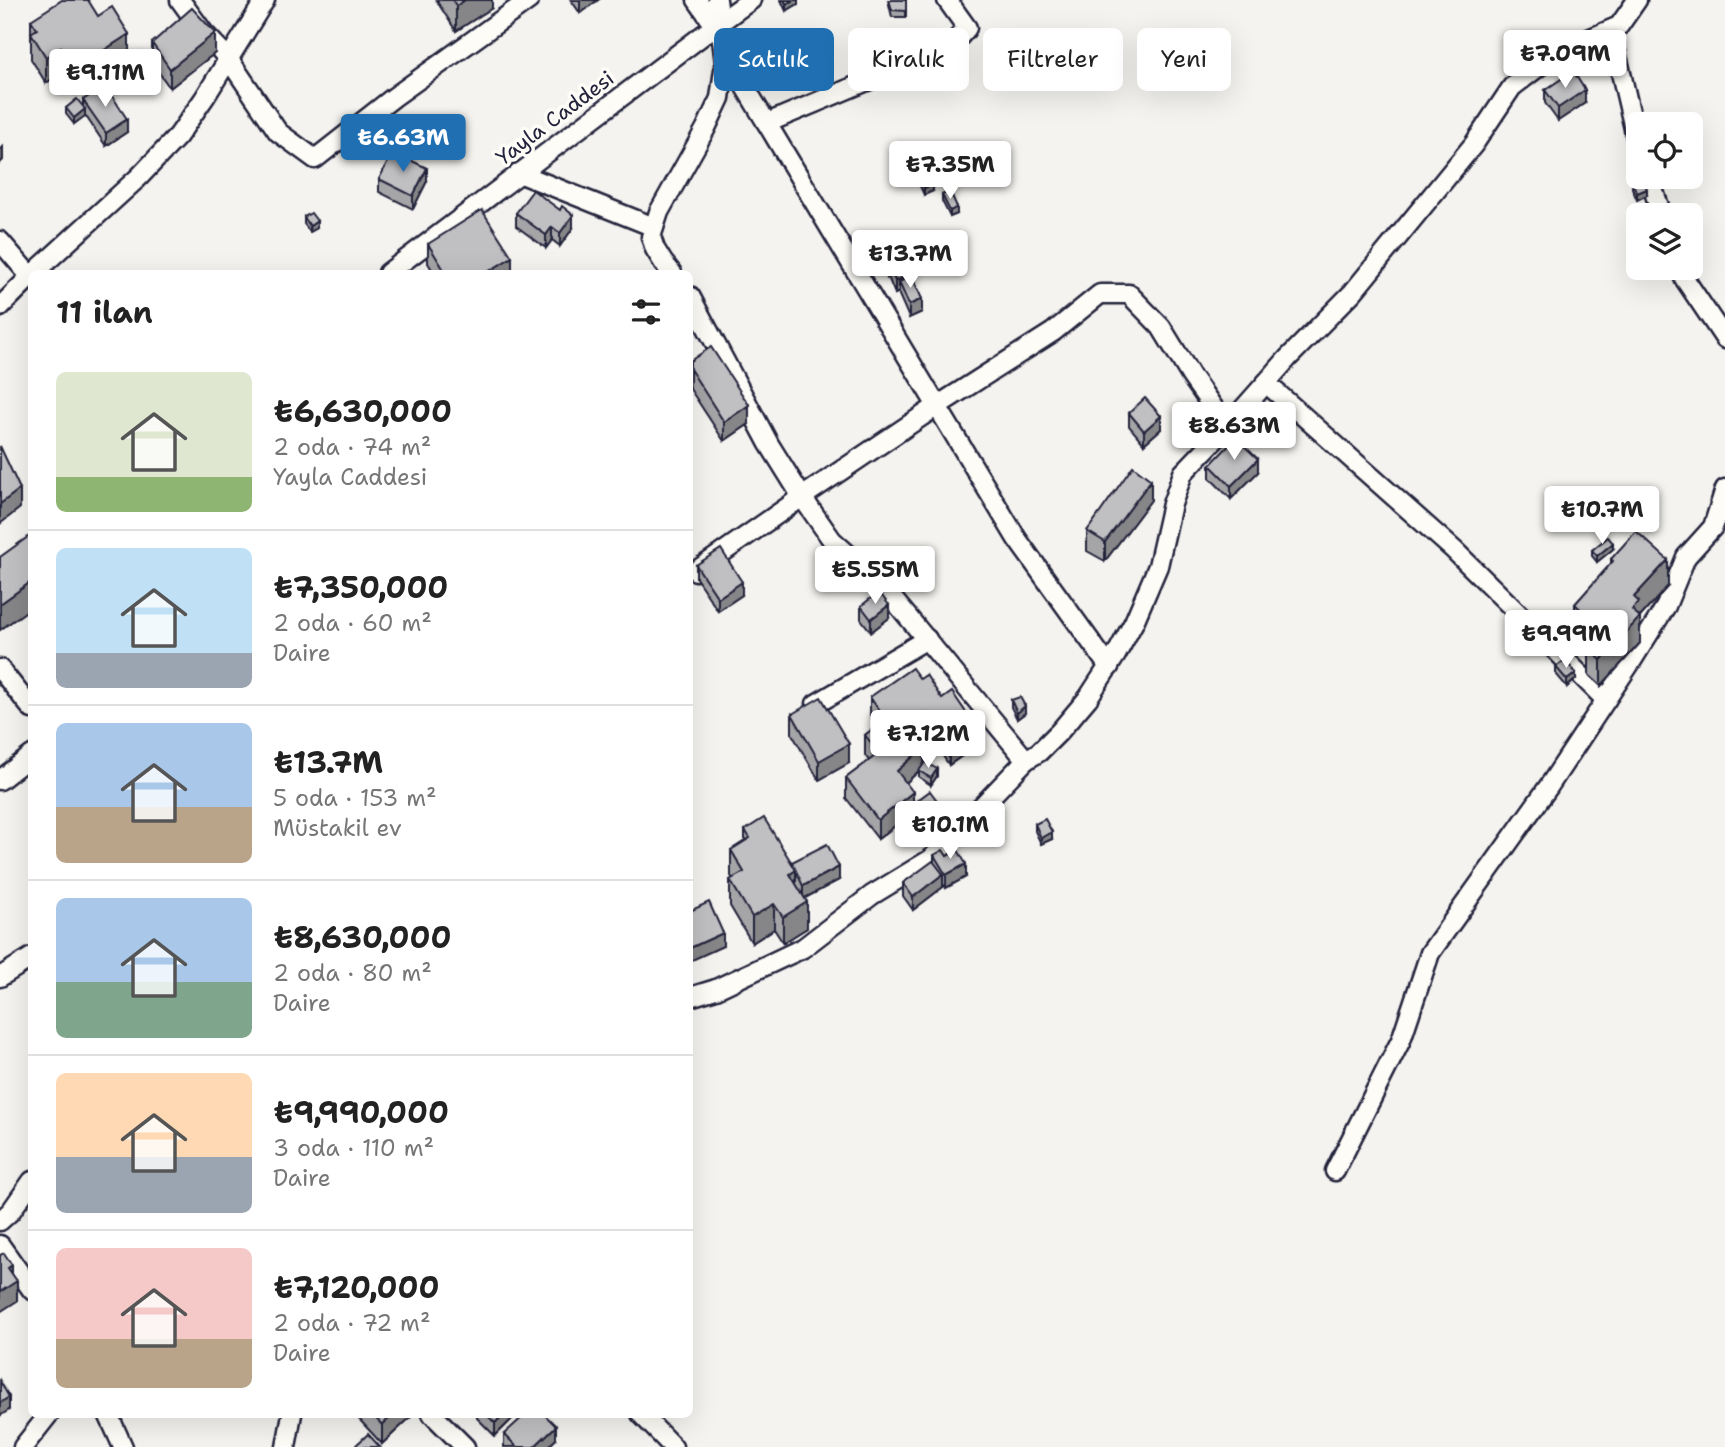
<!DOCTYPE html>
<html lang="tr">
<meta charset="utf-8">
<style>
body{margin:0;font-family:"Shantell Sans",sans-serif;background:#f6f6f6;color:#222;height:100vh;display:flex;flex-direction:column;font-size:26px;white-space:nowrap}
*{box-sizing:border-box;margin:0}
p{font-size:23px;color:#767676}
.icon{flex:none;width:38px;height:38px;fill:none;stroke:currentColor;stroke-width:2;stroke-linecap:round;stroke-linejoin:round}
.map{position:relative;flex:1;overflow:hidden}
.side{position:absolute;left:28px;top:270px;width:665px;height:1148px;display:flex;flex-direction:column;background:#fff;border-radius:10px;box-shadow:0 7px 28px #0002}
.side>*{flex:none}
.banner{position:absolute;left:714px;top:28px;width:665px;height:63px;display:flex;gap:14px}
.fabs{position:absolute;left:1626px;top:112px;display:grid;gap:14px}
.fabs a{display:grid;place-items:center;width:77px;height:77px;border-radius:10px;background:#fff;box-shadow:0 7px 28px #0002;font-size:35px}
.price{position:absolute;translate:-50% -60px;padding:0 16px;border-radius:7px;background:#fff;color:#222;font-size:23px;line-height:46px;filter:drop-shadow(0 2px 4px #0008)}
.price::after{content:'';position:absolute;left:50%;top:42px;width:21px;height:16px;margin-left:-10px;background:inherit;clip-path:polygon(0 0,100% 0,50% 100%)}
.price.on{background:#1f6fb2;color:#fff}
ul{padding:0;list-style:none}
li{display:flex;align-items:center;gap:21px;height:175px;padding:0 28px}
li+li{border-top:2px solid #e0e0e0}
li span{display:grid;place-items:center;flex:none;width:196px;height:140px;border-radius:10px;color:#555}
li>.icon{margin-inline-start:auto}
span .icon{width:84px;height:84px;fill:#fffc;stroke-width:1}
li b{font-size:30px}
h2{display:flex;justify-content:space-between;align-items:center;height:84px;padding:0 28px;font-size:30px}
.chip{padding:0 24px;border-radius:10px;background:#fff;box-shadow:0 7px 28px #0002;font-size:24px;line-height:63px}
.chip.on{background:#1f6fb2;color:#fff}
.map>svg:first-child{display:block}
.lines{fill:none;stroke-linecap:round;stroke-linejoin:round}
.minor-casing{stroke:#22223b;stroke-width:23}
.minor{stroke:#fdfcf7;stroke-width:18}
.wall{fill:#a5a4a7;stroke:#22223b;stroke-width:2}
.shaded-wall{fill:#868688;stroke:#22223b;stroke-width:2}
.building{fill:#c0bfc2;stroke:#22223b;stroke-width:2}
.labels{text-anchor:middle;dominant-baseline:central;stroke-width:7;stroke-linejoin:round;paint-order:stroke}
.street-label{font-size:21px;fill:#22223b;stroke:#fdfcf7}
</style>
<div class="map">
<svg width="1725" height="1447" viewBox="0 0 1725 1447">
<rect width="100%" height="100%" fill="#f4f3ef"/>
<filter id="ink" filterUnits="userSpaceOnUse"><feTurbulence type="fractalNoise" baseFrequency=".0143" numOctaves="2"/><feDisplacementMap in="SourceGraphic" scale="14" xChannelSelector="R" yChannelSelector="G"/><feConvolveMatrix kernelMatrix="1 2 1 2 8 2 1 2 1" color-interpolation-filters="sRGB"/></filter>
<g filter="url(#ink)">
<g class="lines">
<!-- minor casing -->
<g class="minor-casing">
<g id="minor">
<polyline points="180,0 204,33 228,58 278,132 315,159 394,97 529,0"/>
<polyline points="697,0 715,26"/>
<polyline points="1611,30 1638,146"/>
<polyline points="724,52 1017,539 1109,667"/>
<polyline points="767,123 951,46 967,28 947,0"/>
<polyline points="519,173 654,227"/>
<polyline points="1649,177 1662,215"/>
<polyline points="0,241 30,276"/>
<polyline points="1680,268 1684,278 1725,339"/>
<polyline points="34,273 139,177 178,136 205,97 265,0"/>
<polyline points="388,273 715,26 751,0"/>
<polyline points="672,273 663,262 655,249 651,237 659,212 706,128 720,98 725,63 717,0"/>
<polyline points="690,296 769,444 802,497 832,540 879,582 1026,760"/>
<polyline points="0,307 32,275"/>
<polyline points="1266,383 1454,550 1606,700"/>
<polyline points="696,571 802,497 937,406 1053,332 1100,294 1129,294 1161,327 1191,376 1227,427"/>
<polyline points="0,669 32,709"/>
<polyline points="816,704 927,639"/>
<polyline points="0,780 32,755"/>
<polyline points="0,977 32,957"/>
<polyline points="690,997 716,989 803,948 872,895 931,859 1026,760 1039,752 1060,731 1088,698 1116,655 1134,622 1158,566 1172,504 1183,473 1227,427 1288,358 1353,292 1474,144 1512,87 1542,64 1579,43 1619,26 1637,0"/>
<polyline points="1335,1171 1401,1040 1430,953 1549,786 1633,659 1666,606 1686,557 1713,527 1725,489"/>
<polyline points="0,1221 11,1211 32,1181"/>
<polyline points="0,1245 32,1290"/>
<polyline points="108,1414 123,1447"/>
<polyline points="432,1414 465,1447"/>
<polyline points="641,1414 673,1447"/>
<polyline points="23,1447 49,1414"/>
<polyline points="286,1447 292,1414"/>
</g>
</g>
<!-- minor -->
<use href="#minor" class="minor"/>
</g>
<!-- wall -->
<g class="wall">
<polygon points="436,0 492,0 492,8 456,31"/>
<polygon points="571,0 598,0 580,13"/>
<polygon points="781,0 798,0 798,4 786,11"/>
<polygon points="888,0 906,0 906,17 892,17"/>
<polygon points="31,20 129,60 75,94 61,73 46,83 31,59"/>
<polygon points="152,43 215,53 170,88 152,63"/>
<polygon points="1545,90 1585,103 1558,121 1545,103"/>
<polygon points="83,100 127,132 106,146 85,115 74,124 66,114 66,108 83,107"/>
<polygon points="379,179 427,181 413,209 379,192"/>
<polygon points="920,179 933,191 924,195 920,186"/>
<polygon points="1632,182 1647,195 1637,200 1632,188"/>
<polygon points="942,195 957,214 950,217 942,201"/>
<polygon points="516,213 573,228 560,246 552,240 546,248 516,226"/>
<polygon points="304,217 317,228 310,232 304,224"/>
<polygon points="428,244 512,273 434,273 428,263"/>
<polygon points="875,244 906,257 914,281 922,312 909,318 899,295 899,292 895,294 888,277 887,278 875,257"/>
<polygon points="690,361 749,424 724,441 690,389"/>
<polygon points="1129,413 1161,429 1144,444 1129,426"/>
<polygon points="1210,465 1258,472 1231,499 1210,478"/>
<polygon points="1151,500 1105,561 1087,551 1087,531"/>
<polygon points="1613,549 1597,562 1592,556 1592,550"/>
<polygon points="1611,559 1668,586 1640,617 1640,643 1601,686 1589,675 1589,649 1592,646 1575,630 1575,604 1611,564"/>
<polygon points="696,565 742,595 718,611 696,578"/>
<polygon points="861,606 889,618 871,632 861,619"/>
<polygon points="1556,667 1576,679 1567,687 1556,674"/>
<polygon points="920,679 976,746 949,765 927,732 918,738 924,762 937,776 931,785 919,777 919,771 906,783 913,812 878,839 846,798 846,778 869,761 865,755 865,735 877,726 870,716 870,697"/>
<polygon points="1011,700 1025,713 1017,719 1011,707"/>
<polygon points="792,714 849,763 819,780 792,734"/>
<polygon points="915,802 942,820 927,832 915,815"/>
<polygon points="1035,824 1052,839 1041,844 1035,831"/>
<polygon points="745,830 792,862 839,880 805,898 807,928 783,943 774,929 752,943 730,906 730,880 733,879 731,876 731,850 745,841"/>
<polygon points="934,855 947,856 966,877 946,888 943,884 943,887 913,910 903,896 903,883 934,862"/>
<polygon points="357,1414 414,1414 382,1444 357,1417"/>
<polygon points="477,1414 517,1414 495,1436 477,1418"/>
<polygon points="504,1434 556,1439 548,1447 504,1447"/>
</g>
<!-- shaded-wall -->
<g class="shaded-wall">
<polygon points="465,0 492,0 492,8 456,31 456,6"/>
<polygon points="580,0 598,0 580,13"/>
<polygon points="794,0 798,0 798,4 786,11 786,4"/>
<polygon points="215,33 215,53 170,88 170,69"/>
<polygon points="129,34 129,60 75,94 75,69"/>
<polygon points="61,47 61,73 46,83 46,57"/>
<polygon points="1585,90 1585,103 1558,121 1558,108"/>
<polygon points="85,109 85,116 74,124 74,118"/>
<polygon points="127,119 127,132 106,146 106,133"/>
<polygon points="3,147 3,160 0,163 0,150"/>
<polygon points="427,168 427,181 413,209 413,196"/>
<polygon points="933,184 933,191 924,195 924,188"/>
<polygon points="1647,189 1647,195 1637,200 1637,193"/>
<polygon points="957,207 957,214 950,217 950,211"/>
<polygon points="573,215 573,228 560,246 560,233"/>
<polygon points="317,221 317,228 310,232 310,226"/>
<polygon points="552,227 552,240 546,248 546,235"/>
<polygon points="512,257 512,273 486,273"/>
<polygon points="888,264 888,277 887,278 887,265"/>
<polygon points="914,273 914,286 899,282 899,292 895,294 895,281"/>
<polygon points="922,299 922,312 909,318 909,305"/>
<polygon points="749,405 749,424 724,441 724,422"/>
<polygon points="1161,416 1161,429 1144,444 1144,431"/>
<polygon points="1258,459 1258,472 1231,499 1231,486"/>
<polygon points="1151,480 1151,500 1105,561 1105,542"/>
<polygon points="20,489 20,508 0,524 0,504"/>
<polygon points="1613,543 1613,549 1597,562 1597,556"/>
<polygon points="1668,560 1668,586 1640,617 1640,643 1601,686 1601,660 1632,610 1634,597"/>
<polygon points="32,581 32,607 0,630 0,604"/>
<polygon points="742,582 742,595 718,611 718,598"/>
<polygon points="889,605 889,618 871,632 871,619"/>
<polygon points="1576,673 1576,679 1567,687 1567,680"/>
<polygon points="1025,706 1025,713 1017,719 1017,713"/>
<polygon points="927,713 927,732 895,754 895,734"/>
<polygon points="976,727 976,746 949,765 949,745"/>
<polygon points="849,744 849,763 819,780 819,761"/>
<polygon points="924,747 924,766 897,791 897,771"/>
<polygon points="937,769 937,776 931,785 931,778"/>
<polygon points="913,792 913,812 878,839 878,820"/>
<polygon points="942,807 942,820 927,832 927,818"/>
<polygon points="1052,832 1052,839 1041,844 1041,838"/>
<polygon points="966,864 966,877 946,888 946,875"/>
<polygon points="839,867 839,880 803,899 803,886"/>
<polygon points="796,870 796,896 790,874"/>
<polygon points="943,874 943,887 913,910 913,897"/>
<polygon points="807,902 807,928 783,943 783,917"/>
<polygon points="774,904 774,929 752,943 752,917"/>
<polygon points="723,933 723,946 690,961 690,948"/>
<polygon points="12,1265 12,1284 17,1281 17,1301 0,1312 0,1292 8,1268"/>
<polygon points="9,1397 9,1410 0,1416 0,1403"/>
<polygon points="394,1414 414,1414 382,1444 382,1425"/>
<polygon points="504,1414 517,1414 495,1436 495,1423"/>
<polygon points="556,1426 556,1439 548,1447 534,1447"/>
</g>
<!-- building -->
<g class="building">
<polygon points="62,0 88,0 98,16 112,7 129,34 75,69 61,47 46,57 31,33 37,29 31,20"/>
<polygon points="453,0 465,0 456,6"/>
<polygon points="784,0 794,0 786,4"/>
<polygon points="889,0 906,0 906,11 892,10"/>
<polygon points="192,8 215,33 170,69 152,43"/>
<polygon points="1573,71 1585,90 1558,108 1545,90"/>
<polygon points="105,85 127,119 106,133 83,100"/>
<polygon points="77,99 85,109 74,118 66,108"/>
<polygon points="393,152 427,168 413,196 379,179"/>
<polygon points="930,176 933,184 924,188 920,179"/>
<polygon points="1642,177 1647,189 1637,193 1632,182"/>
<polygon points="533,190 560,210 562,206 573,215 560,233 552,227 546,235 516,213"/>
<polygon points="950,191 957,207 950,211 942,195"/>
<polygon points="482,210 512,257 486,273 446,273 428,244"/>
<polygon points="311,213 317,221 310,226 304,217"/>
<polygon points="895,234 906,255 897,261 907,256 914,273 895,281 888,264 887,265 875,244"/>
<polygon points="912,276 922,299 909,305 899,282"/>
<polygon points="711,347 749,405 724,422 690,369 690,361"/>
<polygon points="1145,398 1161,416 1144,431 1129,413"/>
<polygon points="1236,438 1258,459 1231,486 1210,465"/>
<polygon points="0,446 20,489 0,504"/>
<polygon points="1133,466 1151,480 1105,542 1087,531"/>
<polygon points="1636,531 1668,560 1634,597 1639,602 1632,610 1640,617 1601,660 1589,649 1605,632 1575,604 1613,561 1611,559"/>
<polygon points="32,534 32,581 0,604 0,557"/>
<polygon points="1608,537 1613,543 1597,556 1592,550"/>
<polygon points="721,549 742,582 718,598 696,565"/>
<polygon points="879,592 889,605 871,619 861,606"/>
<polygon points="1565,660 1576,673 1567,680 1556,667"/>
<polygon points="912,668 920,679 926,675 942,699 952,692 976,727 949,745 927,713 895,734 870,697"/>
<polygon points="821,697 849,744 819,761 792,714"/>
<polygon points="1020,697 1025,706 1017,713 1011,700"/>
<polygon points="879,724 893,743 910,728 924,747 897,771 913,792 878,820 846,778 879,753 865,735"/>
<polygon points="925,762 937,769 931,778 919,771"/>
<polygon points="930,791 942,807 927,818 915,802"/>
<polygon points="764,818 796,870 790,874 807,902 783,917 774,904 752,917 730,880 744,872 731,850 750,838 745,830"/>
<polygon points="1045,819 1052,832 1041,838 1035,824"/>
<polygon points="827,844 839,867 803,886 792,862"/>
<polygon points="943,850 947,856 958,850 966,864 946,875 934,855"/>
<polygon points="933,861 943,874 913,897 903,883"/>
<polygon points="709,902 723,933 690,948 690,911"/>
<polygon points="4,1253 12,1265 8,1268 17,1281 0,1292 0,1255"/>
<polygon points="0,1381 9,1397 0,1403"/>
<polygon points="372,1414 394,1414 382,1425"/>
<polygon points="486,1414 504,1414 495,1423"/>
<polygon points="526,1414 544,1414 556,1426 534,1447 517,1447 504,1434"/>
<polygon points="368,1434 380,1447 354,1447"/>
</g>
</g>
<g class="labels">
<!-- street labels -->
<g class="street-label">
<text transform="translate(555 118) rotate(-37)">Yayla Caddesi</text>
</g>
</g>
</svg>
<div class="fabs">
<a><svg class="icon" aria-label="locate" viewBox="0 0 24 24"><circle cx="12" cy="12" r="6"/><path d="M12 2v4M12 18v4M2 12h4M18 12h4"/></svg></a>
<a><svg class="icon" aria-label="layers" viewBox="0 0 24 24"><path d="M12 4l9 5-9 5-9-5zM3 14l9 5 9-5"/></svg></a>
</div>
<b class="price" style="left:1565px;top:90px">₺7.09M</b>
<b class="price" style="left:105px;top:109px">₺9.11M</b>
<b class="price on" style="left:403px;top:174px">₺6.63M</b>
<b class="price" style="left:950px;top:201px">₺7.35M</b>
<b class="price" style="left:910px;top:290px">₺13.7M</b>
<b class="price" style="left:1234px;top:462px">₺8.63M</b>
<b class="price" style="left:1602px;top:546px">₺10.7M</b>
<b class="price" style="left:875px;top:606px">₺5.55M</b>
<b class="price" style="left:1566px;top:670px">₺9.99M</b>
<b class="price" style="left:928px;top:770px">₺7.12M</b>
<b class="price" style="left:950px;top:861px">₺10.1M</b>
<div class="banner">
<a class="chip on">Satılık</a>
<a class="chip">Kiralık</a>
<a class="chip">Filtreler</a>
<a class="chip">Yeni</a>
</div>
<section class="side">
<h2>11 ilan<svg class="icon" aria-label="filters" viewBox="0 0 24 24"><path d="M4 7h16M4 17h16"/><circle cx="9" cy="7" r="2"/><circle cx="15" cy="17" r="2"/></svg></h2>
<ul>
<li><span style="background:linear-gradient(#dfe7d0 75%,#8fb573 0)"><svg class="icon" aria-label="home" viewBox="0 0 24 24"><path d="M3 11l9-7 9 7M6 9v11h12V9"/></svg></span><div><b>₺6,630,000</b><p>2 oda · 74 m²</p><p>Yayla Caddesi</p></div></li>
<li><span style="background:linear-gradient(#bfe0f5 75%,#9aa5b1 0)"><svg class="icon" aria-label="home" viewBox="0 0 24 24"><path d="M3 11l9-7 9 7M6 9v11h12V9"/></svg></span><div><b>₺7,350,000</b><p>2 oda · 60 m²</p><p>Daire</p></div></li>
<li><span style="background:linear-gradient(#a9c7e8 60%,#b9a48a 0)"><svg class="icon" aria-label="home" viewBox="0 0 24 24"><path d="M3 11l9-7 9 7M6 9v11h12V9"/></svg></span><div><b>₺13.7M</b><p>5 oda · 153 m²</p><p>Müstakil ev</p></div></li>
<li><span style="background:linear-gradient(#a9c7e8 60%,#7fa58c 0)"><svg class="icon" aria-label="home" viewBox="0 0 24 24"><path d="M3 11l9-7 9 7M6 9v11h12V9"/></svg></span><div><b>₺8,630,000</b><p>2 oda · 80 m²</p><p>Daire</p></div></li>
<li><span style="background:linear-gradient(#ffd9b3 60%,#9aa5b1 0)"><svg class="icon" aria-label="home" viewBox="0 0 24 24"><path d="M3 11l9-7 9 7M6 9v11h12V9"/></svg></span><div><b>₺9,990,000</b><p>3 oda · 110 m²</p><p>Daire</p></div></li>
<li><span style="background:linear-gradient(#f6c9c9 65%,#b9a48a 0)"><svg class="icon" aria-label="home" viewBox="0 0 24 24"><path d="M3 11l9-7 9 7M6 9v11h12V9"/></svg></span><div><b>₺7,120,000</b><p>2 oda · 72 m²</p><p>Daire</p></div></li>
</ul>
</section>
</div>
